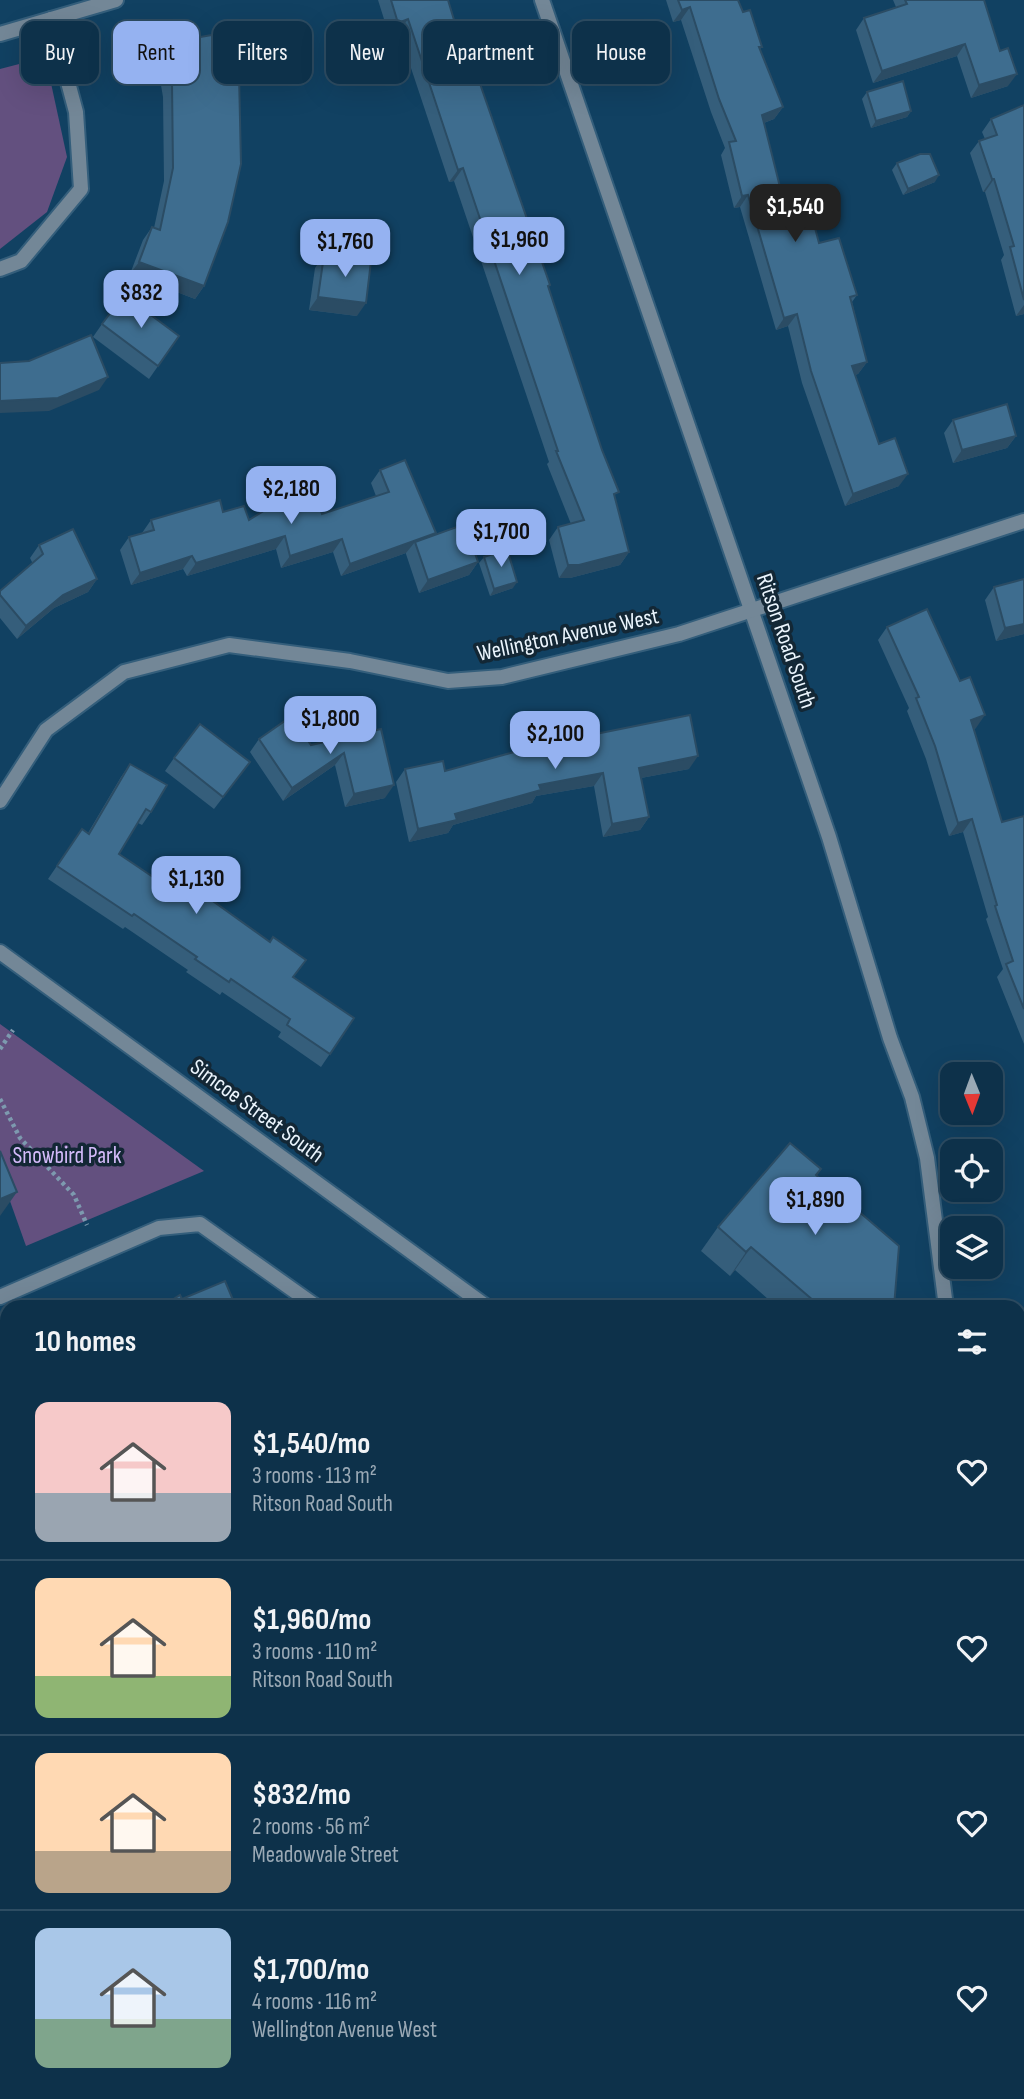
<!DOCTYPE html>
<meta charset="utf-8">
<style>
body{margin:0;font-family:"Sofia Sans Condensed",sans-serif;background:#163951;color:#f1f3f6;height:100vh;display:flex;flex-direction:column;font-size:26px;white-space:nowrap}
*{box-sizing:border-box;margin:0}
p{font-size:23px;color:#9aa9b5}
.icon{flex:none;width:38px;height:38px;fill:none;stroke:currentColor;stroke-width:2;stroke-linecap:round;stroke-linejoin:round}
.map{position:relative;flex:1;overflow:hidden}
.sheet{position:absolute;left:0px;top:1300px;width:1026px;height:800px;display:flex;flex-direction:column;background:#0d314a;border-radius:21px 21px 0 0;box-shadow:0 7px 28px #0002,0 0 0 2px #2d4c62}
.sheet>*{flex:none}
.hud{position:absolute;left:21px;top:21px;width:984px;height:63px;display:flex;gap:14px}
.needle{width:46px;rotate:179deg}
.controls{position:absolute;left:940px;top:1062px;display:grid;gap:14px}
.controls a{display:grid;place-items:center;width:63px;height:63px;border-radius:14px;background:#0d314a;box-shadow:0 7px 28px #0002,0 0 0 2px #2d4c62;font-size:35px}
.price{position:absolute;translate:-50% -60px;padding:0 16px;border-radius:14px;background:#95b2f1;color:#111;font-size:23px;line-height:46px;filter:drop-shadow(0 2px 4px #0008)}
.price::after{content:'';position:absolute;left:50%;top:42px;width:21px;height:16px;margin-left:-10px;background:inherit;clip-path:polygon(0 0,100% 0,50% 100%)}
.price.active{background:#222;color:#fff}
ul{padding:0;list-style:none}
li{display:flex;align-items:center;gap:21px;height:175px;padding:0 35px}
li+li{border-top:2px solid #2d4c62}
li span{display:grid;place-items:center;flex:none;width:196px;height:140px;border-radius:14px;color:#555}
li>.icon{margin-inline-start:auto}
span .icon{width:84px;height:84px;fill:#fffc;stroke-width:1}
li b{font-size:30px}
h2{display:flex;justify-content:space-between;align-items:center;height:84px;padding:0 35px;font-size:30px}
.chip{padding:0 24px;border-radius:14px;background:#0d314a;box-shadow:0 7px 28px #0002,0 0 0 2px #2d4c62;font-size:24px;line-height:63px}
.chip.active{background:#95b2f1;color:#111}
.map>svg:first-child{display:block}
.green{fill:#63507f}
.lines{fill:none;stroke-linecap:round;stroke-linejoin:round}
.service-casing{stroke:#345e7b;stroke-width:18}
.minor-casing{stroke:#345e7b;stroke-width:18}
.tertiary-casing{stroke:#345e7b;stroke-width:18}
.path{stroke:#7d9aaf;stroke-width:4.5;stroke-dasharray:3.5 3.5;stroke-linecap:butt}
.service{stroke:#738797;stroke-width:14}
.minor{stroke:#738797;stroke-width:14}
.tertiary{stroke:#738797;stroke-width:14}
.wall{fill:#355e7b}
.shaded-wall{fill:#2b4c64}
.building{fill:#3e6d8f;stroke:#2b4c64;stroke-width:2}
.labels{text-anchor:middle;dominant-baseline:central;stroke-width:7;stroke-linejoin:round;paint-order:stroke}
.street-label{font-size:23px;fill:#ebf5fd;stroke:#132735}
.park-label{font-size:23px;fill:#d4bbfa;stroke:#132735}
</style>
<div class="map">
<svg width="1024" height="2099" viewBox="0 0 1024 2099">
<rect width="100%" height="100%" fill="#114162"/>
<!-- green -->
<g class="green">
<polygon points="23,63 49,74 67,157 47,212 0,249 0,69"/>
<polygon points="0,1024 204,1171 26,1246 0,1173"/>
</g>
<g class="lines">
<!-- service casing -->
<g class="service-casing">
<g id="service">
<polyline points="851,2093 853,2099"/>
<polyline points="624,2099 642,2093"/>
</g>
</g>
<!-- minor casing -->
<g class="minor-casing">
<g id="minor">
<polyline points="542,0 829,837 890,1038 912,1097 927,1158 946,1307"/>
<polyline points="0,34 116,0"/>
<polyline points="0,269 21,261 81,189 76,112 51,19"/>
<polyline points="0,801 46,730 124,672 229,645 350,661 448,681 502,677 679,634 1024,521"/>
<polyline points="0,1297 159,1228 200,1224 317,1307"/>
<polyline points="1018,1669 1024,1699"/>
<polyline points="0,1704 7,1701"/>
<polyline points="0,2043 7,2062"/>
<polyline points="18,2093 20,2099"/>
</g>
</g>
<!-- tertiary casing -->
<g class="tertiary-casing">
<g id="tertiary">
<polyline points="0,952 487,1307"/>
<polyline points="1018,1703 1024,1707"/>
</g>
</g>
<!-- path -->
<g class="path">
<polyline points="0,1049 13,1030"/>
<polyline points="0,1099 20,1138 74,1195 87,1225"/>
</g>
<!-- service -->
<use href="#service" class="service"/>
<!-- minor -->
<use href="#minor" class="minor"/>
<!-- tertiary -->
<use href="#tertiary" class="tertiary"/>
</g>
<!-- wall -->
<g class="wall">
<polygon points="378,0 448,0 458,33 550,285 548,287 615,498 629,552 620,565 570,578 559,578 549,540 558,527 571,524 547,464 549,462 454,181 449,182 399,32 389,35"/>
<polygon points="666,0 738,0 743,12 762,47 760,49 783,107 774,119 764,123 786,211 819,243 857,295 852,302 867,362 858,374 855,375 879,444 899,486 845,506 802,383 788,326 776,330 740,207 734,208 721,155 725,148 711,112 681,20 673,22"/>
<polygon points="893,0 980,0 1008,86 971,98 957,56 873,83 856,30 864,18 896,7"/>
<polygon points="165,43 245,84 239,85 204,286 195,299 130,274 143,240 152,227 154,228 164,181 163,97 156,56"/>
<polygon points="867,92 911,111 907,117 871,128 862,99"/>
<polygon points="1024,105 1024,314 1016,316 1001,260 1004,255 985,192 983,192 970,153 979,141 985,139 982,132 991,119"/>
<polygon points="897,163 935,182 903,195 892,170"/>
<polygon points="324,255 357,316 309,310 315,268"/>
<polygon points="102,324 179,336 149,379 93,337"/>
<polygon points="953,420 1016,436 1007,448 953,463 944,433"/>
<polygon points="380,470 434,535 478,562 469,575 419,593 406,554 406,553 341,576 333,552 281,568 276,549 187,576 183,569 131,585 120,550 129,537 142,533 151,520 223,512 249,520 307,491 322,514 376,496 371,483"/>
<polygon points="39,545 97,579 88,592 54,608 17,639 0,618 0,591 33,564 30,558"/>
<polygon points="484,557 513,588 490,596 479,563"/>
<polygon points="1024,579 1024,634 996,641 985,600 994,587"/>
<polygon points="887,627 976,728 974,729 1002,822 1024,816 1024,1044 997,977 1003,969 986,919 988,917 963,832 949,836 926,759 907,711 909,708 878,640"/>
<polygon points="381,729 385,798 345,807 335,765 283,801 250,752 259,739 311,745"/>
<polygon points="174,758 250,762 214,809 165,771"/>
<polygon points="130,764 151,812 142,825 138,823 119,854 293,977 354,1018 321,1067 278,1037 281,1032 222,992 220,995 186,972 188,970 125,927 123,929 48,879 82,829 88,833 121,777"/>
<polygon points="405,769 445,771 689,769 641,778 649,817 640,830 603,837 594,786 536,796 532,803 453,825 448,833 409,842 396,782"/>
<polygon points="816,1175 894,1307 777,1307 735,1270 730,1276 701,1251 718,1227"/>
</g>
<!-- shaded-wall -->
<g class="shaded-wall">
<polygon points="690,7 681,20 673,22 682,10"/>
<polygon points="408,19 399,32 389,35 398,23"/>
<polygon points="965,44 957,56 873,83 882,71"/>
<polygon points="254,72 245,84 230,87 239,74"/>
<polygon points="1017,74 1008,86 971,98 979,85"/>
<polygon points="783,107 774,119 753,127 762,115"/>
<polygon points="911,111 907,117 871,128 876,121"/>
<polygon points="463,168 454,181 449,182 458,170"/>
<polygon points="939,175 935,182 903,195 908,189"/>
<polygon points="992,179 994,179 985,192 983,192"/>
<polygon points="748,195 740,207 734,208 742,196"/>
<polygon points="139,262 204,286 195,299 130,274"/>
<polygon points="318,297 366,303 357,316 309,310"/>
<polygon points="1024,305 1024,314 1016,316"/>
<polygon points="797,314 788,326 776,330 784,318"/>
<polygon points="867,362 858,374 843,378 852,366"/>
<polygon points="108,377 99,390 49,411 0,413 0,401"/>
<polygon points="1016,436 1007,448 953,463 962,450"/>
<polygon points="908,474 899,486 845,506 853,494"/>
<polygon points="436,533 427,546 415,542 406,553 341,576 350,564"/>
<polygon points="285,536 276,549 187,576 196,563"/>
<polygon points="342,539 333,552 281,568 290,556"/>
<polygon points="629,552 620,565 570,578 559,578 568,565"/>
<polygon points="192,556 183,569 131,585 140,573"/>
<polygon points="478,562 469,575 419,593 428,580"/>
<polygon points="97,579 88,592 54,608 17,639 26,626 63,595"/>
<polygon points="517,582 513,588 490,596 494,589"/>
<polygon points="1024,624 1024,634 996,641 1005,628"/>
<polygon points="985,715 976,728 962,733 971,720"/>
<polygon points="344,753 335,765 283,801 292,788"/>
<polygon points="698,756 689,769 630,780 639,768"/>
<polygon points="603,773 594,786 536,796 532,803 453,825 448,833 409,842 418,829 455,814 539,785"/>
<polygon points="394,785 385,798 345,807 354,794"/>
<polygon points="649,817 640,830 603,837 612,824"/>
<polygon points="972,819 963,832 949,836 958,823"/>
<polygon points="17,1192 0,1216 0,1199"/>
<polygon points="751,1247 735,1270 730,1276 746,1252"/>
<polygon points="7,1430 7,1445 0,1447 0,1432"/>
<polygon points="7,1598 7,1615 0,1617 0,1600"/>
<polygon points="7,1825 7,1843 0,1846 0,1828"/>
</g>
<!-- building -->
<g class="building">
<polygon points="391,0 448,0 458,33 462,32 550,285 548,286 602,450 619,492 614,494 629,552 579,565 568,565 558,527 584,520 556,451 558,451 463,168 458,170 408,19 398,23"/>
<polygon points="678,0 738,0 743,12 750,10 762,47 759,47 783,107 762,115 786,211 809,205 819,243 839,238 857,295 850,297 867,362 852,366 879,444 895,438 908,474 853,494 811,371 797,314 784,318 748,195 742,196 729,142 736,141 719,99 690,7 682,10"/>
<polygon points="905,0 984,0 1000,51 1008,48 1017,74 979,85 965,44 882,71 864,18 907,4"/>
<polygon points="247,29 254,72 239,74 241,164 228,222 204,286 139,262 152,227 160,230 173,168 172,84 165,43"/>
<polygon points="903,81 911,111 876,121 867,92"/>
<polygon points="1024,105 1024,300 1010,247 1014,246 994,179 992,179 979,141 997,135 991,119"/>
<polygon points="920,154 930,154 939,175 908,189 897,163"/>
<polygon points="324,255 371,261 366,303 318,297"/>
<polygon points="124,295 179,336 158,366 102,324"/>
<polygon points="91,335 108,377 58,398 0,401 0,363 29,361"/>
<polygon points="1007,404 1016,436 962,450 953,420"/>
<polygon points="405,460 436,533 350,564 342,539 290,556 285,536 196,563 192,556 140,573 129,537 154,530 151,520 220,500 223,512 244,506 249,520 304,486 307,491 314,490 322,514 389,492 380,470"/>
<polygon points="465,524 478,562 428,580 415,542"/>
<polygon points="73,529 97,579 63,595 26,626 0,595 0,591 43,554 39,545"/>
<polygon points="507,549 517,582 494,589 484,557"/>
<polygon points="1024,579 1024,624 1005,628 994,587"/>
<polygon points="927,609 960,681 970,677 985,715 971,720 1002,822 1024,816 1024,1009 1006,964 1013,961 995,906 997,905 972,819 958,823 935,746 916,698 919,697 887,627"/>
<polygon points="690,715 698,756 639,768 649,817 612,824 603,773 539,785 541,790 455,814 457,820 418,829 405,769 443,761 445,771 536,746"/>
<polygon points="292,716 311,745 381,729 394,785 354,794 344,753 292,788 259,739"/>
<polygon points="200,724 250,762 223,797 174,758"/>
<polygon points="130,764 167,785 151,812 146,809 119,854 174,891 182,879 270,942 273,937 306,960 293,977 354,1018 330,1054 287,1025 290,1019 231,979 229,982 195,959 197,957 134,914 132,916 57,866 82,829 89,834"/>
<polygon points="790,1143 821,1169 816,1175 899,1246 894,1307 821,1307 751,1247 746,1252 718,1227"/>
<polygon points="0,1151 17,1192 0,1199"/>
<polygon points="225,1281 236,1307 161,1307 180,1295 182,1299"/>
<polygon points="7,1376 7,1430 0,1432 0,1378"/>
<polygon points="7,1532 7,1598 0,1600 0,1534"/>
<polygon points="7,1761 7,1825 0,1828 0,1764"/>
</g>
<g class="labels">
<!-- street labels -->
<g class="street-label">
<text transform="translate(568 635) rotate(-12)">Wellington Avenue West</text>
<text transform="translate(786 641) rotate(71)">Ritson Road South</text>
<text transform="translate(257 1111) rotate(36)">Simcoe Street South</text>
</g>
<!-- park labels -->
<g class="park-label">
<text x="67" y="1156">Snowbird Park</text>
</g>
</g>
</svg>
<div class="controls">
<a><svg class="needle" viewBox="-14 -14 28 28"><path d="M0-13l5 13h-10z" fill="#e53935"/><path d="M0 13l5-13h-10z" fill="#9aa9b5"/></svg></a>
<a><svg class="icon" aria-label="locate" viewBox="0 0 24 24"><circle cx="12" cy="12" r="6"/><path d="M12 2v4M12 18v4M2 12h4M18 12h4"/></svg></a>
<a><svg class="icon" aria-label="layers" viewBox="0 0 24 24"><path d="M12 4l9 5-9 5-9-5zM3 14l9 5 9-5"/></svg></a>
</div>
<b class="price active" style="left:795px;top:244px">$1,540</b>
<b class="price" style="left:519px;top:277px">$1,960</b>
<b class="price" style="left:345px;top:279px">$1,760</b>
<b class="price" style="left:141px;top:330px">$832</b>
<b class="price" style="left:291px;top:526px">$2,180</b>
<b class="price" style="left:501px;top:569px">$1,700</b>
<b class="price" style="left:330px;top:756px">$1,800</b>
<b class="price" style="left:555px;top:771px">$2,100</b>
<b class="price" style="left:196px;top:916px">$1,130</b>
<b class="price" style="left:815px;top:1237px">$1,890</b>
<div class="hud">
<a class="chip">Buy</a>
<a class="chip active">Rent</a>
<a class="chip">Filters</a>
<a class="chip">New</a>
<a class="chip">Apartment</a>
<a class="chip">House</a>
</div>
<section class="sheet">
<h2>10 homes<svg class="icon" aria-label="filters" viewBox="0 0 24 24"><path d="M4 7h16M4 17h16"/><circle cx="9" cy="7" r="2"/><circle cx="15" cy="17" r="2"/></svg></h2>
<ul>
<li><span style="background:linear-gradient(#f6c9c9 65%,#9aa5b1 0)"><svg class="icon" aria-label="home" viewBox="0 0 24 24"><path d="M3 11l9-7 9 7M6 9v11h12V9"/></svg></span><div><b>$1,540/mo</b><p>3 rooms · 113 m²</p><p>Ritson Road South</p></div><svg class="icon" aria-label="heart" viewBox="0 0 24 24"><path d="M12 20l-8-8c-3-5 5-10 8-4 3-6 11-1 8 4z"/></svg></li>
<li><span style="background:linear-gradient(#ffd9b3 70%,#8fb573 0)"><svg class="icon" aria-label="home" viewBox="0 0 24 24"><path d="M3 11l9-7 9 7M6 9v11h12V9"/></svg></span><div><b>$1,960/mo</b><p>3 rooms · 110 m²</p><p>Ritson Road South</p></div><svg class="icon" aria-label="heart" viewBox="0 0 24 24"><path d="M12 20l-8-8c-3-5 5-10 8-4 3-6 11-1 8 4z"/></svg></li>
<li><span style="background:linear-gradient(#ffd9b3 70%,#b9a48a 0)"><svg class="icon" aria-label="home" viewBox="0 0 24 24"><path d="M3 11l9-7 9 7M6 9v11h12V9"/></svg></span><div><b>$832/mo</b><p>2 rooms · 56 m²</p><p>Meadowvale Street</p></div><svg class="icon" aria-label="heart" viewBox="0 0 24 24"><path d="M12 20l-8-8c-3-5 5-10 8-4 3-6 11-1 8 4z"/></svg></li>
<li><span style="background:linear-gradient(#a9c7e8 65%,#7fa58c 0)"><svg class="icon" aria-label="home" viewBox="0 0 24 24"><path d="M3 11l9-7 9 7M6 9v11h12V9"/></svg></span><div><b>$1,700/mo</b><p>4 rooms · 116 m²</p><p>Wellington Avenue West</p></div><svg class="icon" aria-label="heart" viewBox="0 0 24 24"><path d="M12 20l-8-8c-3-5 5-10 8-4 3-6 11-1 8 4z"/></svg></li>
</ul>
</section>
</div>
